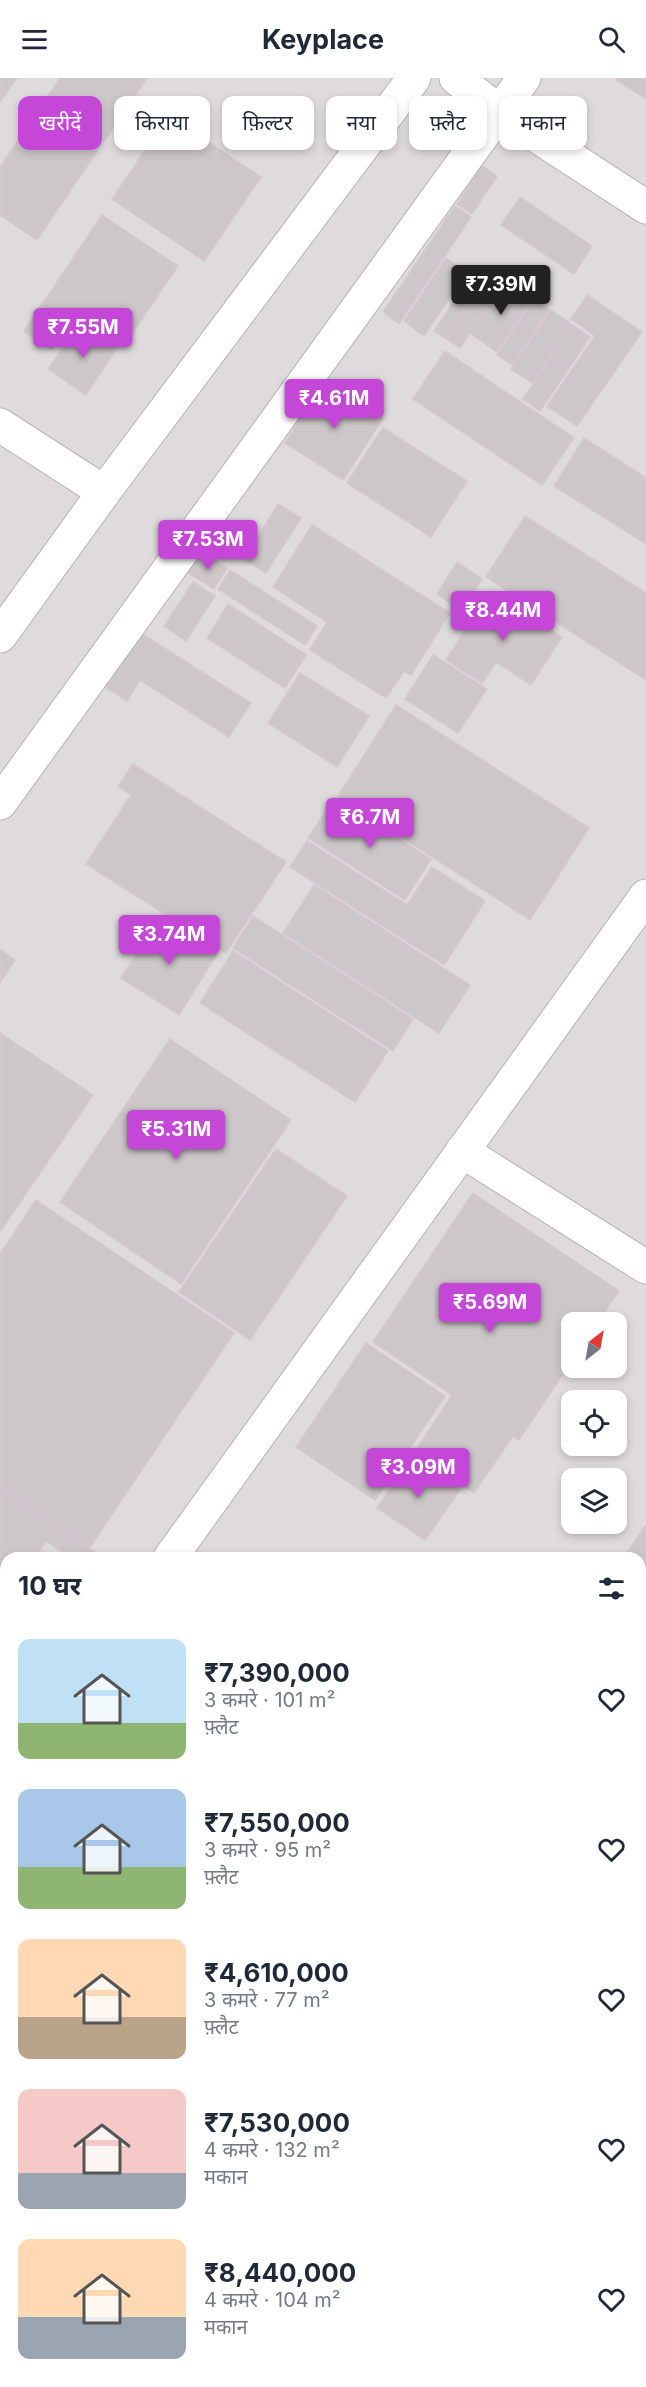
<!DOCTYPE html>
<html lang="hi">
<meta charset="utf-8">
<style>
body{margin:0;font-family:Inter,"Noto Sans Devanagari",sans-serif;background:#f2f2f3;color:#1f2937;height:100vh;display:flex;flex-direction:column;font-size:22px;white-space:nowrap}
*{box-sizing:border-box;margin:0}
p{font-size:20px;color:#747a83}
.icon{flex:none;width:33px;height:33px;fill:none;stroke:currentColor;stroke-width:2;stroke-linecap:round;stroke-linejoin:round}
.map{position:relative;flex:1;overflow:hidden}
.details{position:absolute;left:0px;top:1474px;width:646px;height:836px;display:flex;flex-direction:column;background:#fff;border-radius:18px 18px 0 0;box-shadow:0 3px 9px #0003}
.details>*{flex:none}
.top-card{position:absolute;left:18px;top:18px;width:610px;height:54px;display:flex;gap:12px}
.needle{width:39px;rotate:31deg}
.fabs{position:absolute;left:561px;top:1234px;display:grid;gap:12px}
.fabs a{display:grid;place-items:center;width:66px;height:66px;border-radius:12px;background:#fff;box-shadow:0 3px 9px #0003;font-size:30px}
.price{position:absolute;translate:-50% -51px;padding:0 14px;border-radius:6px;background:#c447d8;color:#fff;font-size:20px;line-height:39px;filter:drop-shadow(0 2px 3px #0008)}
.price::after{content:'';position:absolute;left:50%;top:36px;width:18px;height:14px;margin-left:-9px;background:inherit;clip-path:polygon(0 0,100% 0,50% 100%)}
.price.on{background:#222;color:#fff}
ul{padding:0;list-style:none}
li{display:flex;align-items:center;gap:18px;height:150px;padding:0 18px}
li span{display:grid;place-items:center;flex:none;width:168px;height:120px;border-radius:12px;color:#555}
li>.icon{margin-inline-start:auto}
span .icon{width:72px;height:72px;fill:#fffc;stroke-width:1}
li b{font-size:26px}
h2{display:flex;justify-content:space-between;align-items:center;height:72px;padding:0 18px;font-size:26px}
.chip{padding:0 21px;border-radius:12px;background:#fff;box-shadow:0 3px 9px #0003;font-size:21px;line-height:54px}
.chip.on{background:#c447d8;color:#fff}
header{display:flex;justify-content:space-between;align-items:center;height:78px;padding:0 18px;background:#fff;font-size:27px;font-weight:700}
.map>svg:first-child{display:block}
.industrial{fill:#dfdbdc;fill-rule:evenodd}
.building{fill:#cec7ca;stroke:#d4c8ce;stroke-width:1.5}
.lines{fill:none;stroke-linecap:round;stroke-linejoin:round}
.minor-casing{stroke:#b1b6b3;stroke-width:35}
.minor{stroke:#fff;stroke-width:33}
</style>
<header><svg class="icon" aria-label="menu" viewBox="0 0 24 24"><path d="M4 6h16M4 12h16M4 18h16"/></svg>Keyplace<svg class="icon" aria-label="search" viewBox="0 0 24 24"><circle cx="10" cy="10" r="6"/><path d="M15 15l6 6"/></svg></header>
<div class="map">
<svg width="646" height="2309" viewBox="0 0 646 2309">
<rect width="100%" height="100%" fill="#f0e9ec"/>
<!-- industrial -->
<path class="industrial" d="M0,0H646V2309H0ZM572,1245H616V1290H572ZM572,1323H616V1368H572ZM572,1401H616V1446H572ZM6,1480H640V2304H6Z"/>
<!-- building -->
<g class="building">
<polygon points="0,0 17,0 0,24"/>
<polygon points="60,0 147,0 37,162 0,137 0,89"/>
<polygon points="617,0 646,0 646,21 616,2"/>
<polygon points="160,50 189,69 198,57 261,99 204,183 112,121"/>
<polygon points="482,88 497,98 472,136 457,126"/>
<polygon points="520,119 592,168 574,196 501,147"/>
<polygon points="455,128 471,139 399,246 383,234"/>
<polygon points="102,137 178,188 127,263 79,231 52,272 24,253"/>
<polygon points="446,180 467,194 424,258 404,243"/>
<polygon points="469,201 482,209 446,261 434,253"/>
<polygon points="505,203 533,221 497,274 470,255"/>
<polygon points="486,204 499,212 460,270 447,261"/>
<polygon points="587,217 642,254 577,348 547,328 595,258 571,241"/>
<polygon points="534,222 549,232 512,287 497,277"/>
<polygon points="551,232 572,247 532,305 511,291"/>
<polygon points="80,245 117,270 86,317 48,291"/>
<polygon points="573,247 590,259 540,333 523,321"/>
<polygon points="445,273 574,360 542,407 413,321"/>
<polygon points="324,303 383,340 343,402 285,365"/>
<polygon points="383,350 467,403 431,459 347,405"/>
<polygon points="584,360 646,400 646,466 554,408"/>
<polygon points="278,426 301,440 266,495 244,481"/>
<polygon points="525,438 646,515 646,602 486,499"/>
<polygon points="312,447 450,535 411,597 404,593 386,620 310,572 327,544 273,509"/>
<polygon points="202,474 227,490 214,511 188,495"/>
<polygon points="457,484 482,501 462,533 437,516"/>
<polygon points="230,492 317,548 305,567 218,511"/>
<polygon points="193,504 215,518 186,563 164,548"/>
<polygon points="490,513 562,559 531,607 496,584 482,605 446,582"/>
<polygon points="228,526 306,577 285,610 207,560"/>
<polygon points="139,554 251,625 229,659 140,602 127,623 104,608"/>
<polygon points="433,577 487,611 458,655 405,621"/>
<polygon points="300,595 369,638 337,689 268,645"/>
<polygon points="396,627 589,750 530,842 338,718"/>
<polygon points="133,686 286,784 226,875 86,786 131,717 118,708"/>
<polygon points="334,720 431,781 405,822 308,760"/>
<polygon points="307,763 407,827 432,789 485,823 444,887 290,789"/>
<polygon points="314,807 470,907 439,955 283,855"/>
<polygon points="253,838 413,941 393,973 233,870"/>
<polygon points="160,840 217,876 179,937 121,900"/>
<polygon points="0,871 15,882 0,905"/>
<polygon points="233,873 388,973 355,1024 200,925"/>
<polygon points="0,955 93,1017 0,1154"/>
<polygon points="170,961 291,1042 181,1206 60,1124"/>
<polygon points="276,1071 347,1118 250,1262 179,1214"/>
<polygon points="473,1115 619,1213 597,1245 572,1245 572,1283 519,1362 513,1358 474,1415 414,1375 452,1317 373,1264"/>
<polygon points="36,1122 234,1255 90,1469 0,1409 0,1176"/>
<polygon points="366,1265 445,1318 375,1422 296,1369"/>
<polygon points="412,1379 460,1412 425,1462 377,1430"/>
<polygon points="0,1410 98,1476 95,1480 72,1480 46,1463 35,1480 6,1480 6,1505 0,1501"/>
<polygon points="646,1447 646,1608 640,1605 640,1480 623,1480"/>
<polygon points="0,1506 6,1510 6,1554 2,1560"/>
<polygon points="6,1559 6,1596 0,1592 0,1568"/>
<polygon points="640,1615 646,1619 646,1767 640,1763"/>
<polygon points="646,1790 646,1892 640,1901 640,1798"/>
<polygon points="646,1897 646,1916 640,1912 640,1905"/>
<polygon points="640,1915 646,1919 646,1953 640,1961"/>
<polygon points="640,2118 646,2122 646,2288 640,2284"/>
<polygon points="257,2304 425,2304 433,2309 254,2309"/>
</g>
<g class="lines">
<!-- minor casing -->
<g class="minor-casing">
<g id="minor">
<polyline points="456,0 500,34 646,129"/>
<polyline points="0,347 104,414"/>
<polyline points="0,558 104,414 414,0"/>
<polyline points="0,725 524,0"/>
<polyline points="462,1073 646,1189"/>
<polyline points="170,1480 646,818"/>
<polyline points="0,1665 6,1668"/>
<polyline points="640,2073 646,2076"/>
<polyline points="137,2309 141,2304"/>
</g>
</g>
<!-- minor -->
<use href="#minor" class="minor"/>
</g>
</svg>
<div class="fabs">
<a><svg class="needle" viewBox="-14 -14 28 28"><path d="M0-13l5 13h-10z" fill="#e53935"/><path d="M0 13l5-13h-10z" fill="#747a83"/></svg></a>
<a><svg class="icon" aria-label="locate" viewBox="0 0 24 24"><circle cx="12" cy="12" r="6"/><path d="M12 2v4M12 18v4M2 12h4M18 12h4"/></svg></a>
<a><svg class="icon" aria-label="layers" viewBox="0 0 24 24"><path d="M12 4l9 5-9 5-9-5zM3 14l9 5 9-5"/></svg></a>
</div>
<b class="price on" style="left:501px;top:238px">₹7.39M</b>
<b class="price" style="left:83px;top:281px">₹7.55M</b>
<b class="price" style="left:334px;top:352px">₹4.61M</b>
<b class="price" style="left:208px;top:493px">₹7.53M</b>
<b class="price" style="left:503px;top:564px">₹8.44M</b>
<b class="price" style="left:370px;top:771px">₹6.7M</b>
<b class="price" style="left:169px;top:888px">₹3.74M</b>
<b class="price" style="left:176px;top:1083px">₹5.31M</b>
<b class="price" style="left:490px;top:1256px">₹5.69M</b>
<b class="price" style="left:418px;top:1421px">₹3.09M</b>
<div class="top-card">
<a class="chip on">खरीदें</a>
<a class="chip">किराया</a>
<a class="chip">फ़िल्टर</a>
<a class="chip">नया</a>
<a class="chip">फ़्लैट</a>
<a class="chip">मकान</a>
</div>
<section class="details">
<h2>10 घर<svg class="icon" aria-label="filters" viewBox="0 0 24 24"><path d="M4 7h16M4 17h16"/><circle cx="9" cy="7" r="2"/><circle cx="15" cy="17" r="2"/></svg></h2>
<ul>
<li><span style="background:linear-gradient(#bfe0f5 70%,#8fb573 0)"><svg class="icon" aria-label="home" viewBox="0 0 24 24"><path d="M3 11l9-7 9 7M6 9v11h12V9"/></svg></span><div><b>₹7,390,000</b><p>3 कमरे · 101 m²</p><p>फ़्लैट</p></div><svg class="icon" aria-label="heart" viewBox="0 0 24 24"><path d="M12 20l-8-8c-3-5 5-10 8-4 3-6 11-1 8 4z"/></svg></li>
<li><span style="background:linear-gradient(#a9c7e8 65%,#8fb573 0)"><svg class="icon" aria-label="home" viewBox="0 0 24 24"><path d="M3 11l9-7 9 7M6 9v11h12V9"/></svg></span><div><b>₹7,550,000</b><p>3 कमरे · 95 m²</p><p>फ़्लैट</p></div><svg class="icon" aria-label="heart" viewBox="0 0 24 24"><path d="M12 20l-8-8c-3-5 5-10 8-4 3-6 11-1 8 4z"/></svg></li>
<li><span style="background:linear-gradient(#ffd9b3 65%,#b9a48a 0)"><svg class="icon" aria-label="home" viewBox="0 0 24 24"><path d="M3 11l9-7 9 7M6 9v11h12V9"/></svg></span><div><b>₹4,610,000</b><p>3 कमरे · 77 m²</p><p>फ़्लैट</p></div><svg class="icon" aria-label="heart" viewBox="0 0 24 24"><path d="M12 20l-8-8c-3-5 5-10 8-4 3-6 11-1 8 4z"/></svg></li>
<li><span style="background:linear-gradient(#f6c9c9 70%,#9aa5b1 0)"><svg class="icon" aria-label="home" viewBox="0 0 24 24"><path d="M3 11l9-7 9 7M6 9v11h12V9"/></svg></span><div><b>₹7,530,000</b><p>4 कमरे · 132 m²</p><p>मकान</p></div><svg class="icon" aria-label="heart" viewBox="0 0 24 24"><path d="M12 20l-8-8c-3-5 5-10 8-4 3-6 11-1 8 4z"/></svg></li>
<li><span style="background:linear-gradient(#ffd9b3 65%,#9aa5b1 0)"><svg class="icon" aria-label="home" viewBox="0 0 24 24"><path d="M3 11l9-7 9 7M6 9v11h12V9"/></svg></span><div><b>₹8,440,000</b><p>4 कमरे · 104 m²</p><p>मकान</p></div><svg class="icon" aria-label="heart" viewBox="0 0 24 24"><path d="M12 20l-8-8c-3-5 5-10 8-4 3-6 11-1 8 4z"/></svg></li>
</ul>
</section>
</div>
